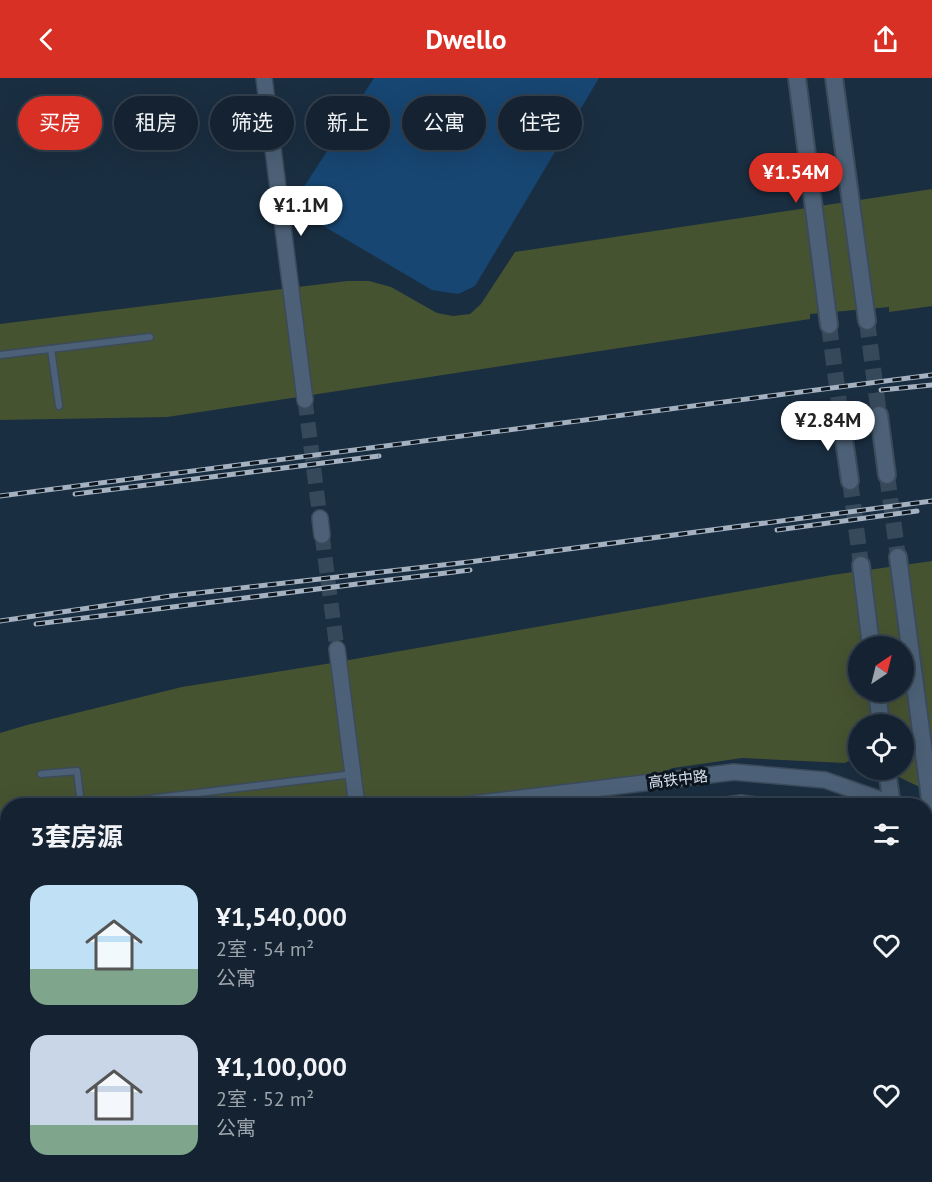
<!DOCTYPE html>
<html lang="zh">
<meta charset="utf-8">
<style>
body{margin:0;font-family:"PT Sans","Noto Sans SC",sans-serif;background:#212f3d;color:#f1f3f6;height:100vh;display:flex;flex-direction:column;font-size:22px;white-space:nowrap}
*{box-sizing:border-box;margin:0}
p{font-size:20px;color:#9da4ab}
.icon{flex:none;width:33px;height:33px;fill:none;stroke:currentColor;stroke-width:2;stroke-linecap:round;stroke-linejoin:round}
.map{position:relative;flex:1;overflow:hidden}
.drawer{position:absolute;left:0px;top:720px;width:933px;height:384px;display:flex;flex-direction:column;background:#142231;border-radius:24px 24px 0 0;box-shadow:0 6px 24px #0002,0 0 0 2px #333f4d}
.drawer>*{flex:none}
.banner{position:absolute;left:18px;top:18px;width:600px;height:54px;display:flex;gap:12px}
.needle{width:39px;rotate:35deg}
.controls{position:absolute;left:848px;top:558px;display:grid;gap:12px}
.controls a{display:grid;place-items:center;width:66px;height:66px;border-radius:50%;background:#142231;box-shadow:0 6px 24px #0002,0 0 0 2px #333f4d;font-size:30px}
.price{position:absolute;translate:-50% -51px;padding:0 14px;border-radius:21px;background:#fff;color:#222;font-size:20px;line-height:39px;filter:drop-shadow(0 2px 3px #0008)}
.price::after{content:'';position:absolute;left:50%;top:36px;width:18px;height:14px;margin-left:-9px;background:inherit;clip-path:polygon(0 0,100% 0,50% 100%)}
.price.active{background:#d93025;color:#fff}
ul{padding:0;list-style:none}
li{display:flex;align-items:center;gap:18px;height:150px;padding:0 30px}
li span{display:grid;place-items:center;flex:none;width:168px;height:120px;border-radius:18px;color:#555}
li>.icon{margin-inline-start:auto}
span .icon{width:72px;height:72px;fill:#fffc;stroke-width:1}
li b{font-size:26px}
h2{display:flex;justify-content:space-between;align-items:center;height:72px;padding:0 30px;font-size:26px}
.pill{padding:0 21px;border-radius:27px;background:#142231;box-shadow:0 6px 24px #0002,0 0 0 2px #333f4d;font-size:21px;line-height:54px}
.pill.active{background:#d93025;color:#fff}
header{display:flex;justify-content:space-between;align-items:center;height:78px;padding:0 30px;background:#d93025;color:#fff;font-size:27px;font-weight:700}
.map>svg:first-child{display:block}
.green{fill:#465331;fill-rule:evenodd}
.water{fill:#174672}
.lines{fill:none;stroke-linecap:round;stroke-linejoin:round}
.tertiary-tunnel{stroke:#36495b;stroke-width:15;stroke-dasharray:15 8;stroke-linecap:butt}
.secondary-tunnel{stroke:#36495b;stroke-width:16;stroke-dasharray:16 8;stroke-linecap:butt}
.service-casing{stroke:#3b4b5b;stroke-width:9}
.tertiary-casing{stroke:#3b4b5b;stroke-width:18}
.secondary-casing{stroke:#3b4b5b;stroke-width:20}
.service{stroke:#4c6177;stroke-width:6}
.tertiary{stroke:#4c6177;stroke-width:15}
.secondary{stroke:#4c6177;stroke-width:16}
.rail-casing{stroke:#a3b1c0;stroke-width:5}
.rail{stroke:#0d151e;stroke-width:3;stroke-dasharray:9;stroke-linecap:butt}
.labels{text-anchor:middle;dominant-baseline:central;stroke-width:6;stroke-linejoin:round;paint-order:stroke}
.street-label{font-size:15px;fill:#d7e3f0;stroke:#0d151e}
</style>
<header><svg class="icon" aria-label="back" viewBox="0 0 24 24"><path d="M15 5l-7 7 7 7"/></svg>Dwello<svg class="icon" aria-label="share" viewBox="0 0 24 24"><path d="M12 15V3M7 8l5-5 5 5M5 13v7h14v-7"/></svg></header>
<div class="map">
<svg width="932" height="1104" viewBox="0 0 932 1104">
<rect width="100%" height="100%" fill="#1a2e41"/>
<!-- green -->
<g class="green">
<polygon points="932,111 932,228 889,234 889,229 810,236 810,241 167,339 0,342 0,246 347,203 369,203 391,209 437,235 453,238 470,236 481,226 515,174"/>
<path d="M932,483V715L884,692H903V646H858V678L845,685L742,680L673,690L645,700L391,728H8L7,781L0,782V655L27,647L182,609L332,585L832,497ZM858,568H903V614H858Z"/>
<polygon points="0,852 8,857 8,1096 358,1096 366,1102 365,1104 0,1104"/>
</g>
<!-- water -->
<polygon class="water" points="374,0 599,0 475,208 458,216 432,212 291,129"/>
<g class="lines">
<!-- tertiary-tunnel -->
<g class="tertiary-tunnel">
<polyline points="305,322 320,440"/>
<polyline points="322,457 337,571"/>
</g>
<!-- secondary-tunnel -->
<g class="secondary-tunnel">
<polyline points="867,243 879,337"/>
<polyline points="829,247 841,340"/>
<polyline points="887,397 898,479"/>
<polyline points="850,403 861,487"/>
</g>
<!-- service casing -->
<g class="service-casing">
<g id="service">
<polyline points="51,271 59,328"/>
<polyline points="0,277 150,259"/>
<polyline points="41,696 77,693 81,728"/>
<polyline points="92,728 353,696"/>
<polyline points="0,739 8,738"/>
</g>
</g>
<!-- tertiary casing -->
<g class="tertiary-casing">
<g id="tertiary">
<polyline points="264,0 305,322"/>
<polyline points="320,440 322,457"/>
<polyline points="337,571 357,728"/>
<polyline points="454,728 734,694 825,702 899,728"/>
<polyline points="721,728 741,725 762,728"/>
<polyline points="926,746 932,747"/>
<polyline points="0,786 8,785"/>
<polyline points="0,813 8,812"/>
<polyline points="397,1104 398,1096"/>
</g>
</g>
<!-- secondary casing -->
<g class="secondary-casing">
<g id="secondary">
<polyline points="797,0 829,247"/>
<polyline points="834,0 867,243"/>
<polyline points="879,337 887,397"/>
<polyline points="841,340 850,403"/>
<polyline points="898,479 932,736"/>
<polyline points="861,487 871,568"/>
<polyline points="877,614 881,646"/>
<polyline points="887,692 892,728"/>
<polyline points="926,1091 932,1070"/>
<polyline points="888,1104 891,1096"/>
</g>
</g>
<!-- service -->
<use href="#service" class="service"/>
<!-- tertiary -->
<use href="#tertiary" class="tertiary"/>
<!-- secondary -->
<use href="#secondary" class="secondary"/>
<!-- rail casing -->
<g class="rail-casing">
<g id="rail">
<polyline points="881,312 932,307"/>
<polyline points="75,416 379,378"/>
<polyline points="0,418 932,297"/>
<polyline points="777,452 917,433"/>
<polyline points="0,543 171,518 469,484 932,423"/>
<polyline points="36,546 470,492"/>
</g>
</g>
<!-- rail -->
<use href="#rail" class="rail"/>
</g>
<g class="labels">
<!-- street labels -->
<g class="street-label">
<text transform="translate(678 701) rotate(-7)">高铁中路</text>
</g>
</g>
</svg>
<div class="controls">
<a><svg class="needle" viewBox="-14 -14 28 28"><path d="M0-13l5 13h-10z" fill="#e53935"/><path d="M0 13l5-13h-10z" fill="#9da4ab"/></svg></a>
<a><svg class="icon" aria-label="locate" viewBox="0 0 24 24"><circle cx="12" cy="12" r="6"/><path d="M12 2v4M12 18v4M2 12h4M18 12h4"/></svg></a>
</div>
<b class="price active" style="left:796px;top:126px">¥1.54M</b>
<b class="price" style="left:301px;top:159px">¥1.1M</b>
<b class="price" style="left:828px;top:374px">¥2.84M</b>
<div class="banner">
<a class="pill active">买房</a>
<a class="pill">租房</a>
<a class="pill">筛选</a>
<a class="pill">新上</a>
<a class="pill">公寓</a>
<a class="pill">住宅</a>
</div>
<section class="drawer">
<h2>3套房源<svg class="icon" aria-label="filters" viewBox="0 0 24 24"><path d="M4 7h16M4 17h16"/><circle cx="9" cy="7" r="2"/><circle cx="15" cy="17" r="2"/></svg></h2>
<ul>
<li><span style="background:linear-gradient(#bfe0f5 70%,#7fa58c 0)"><svg class="icon" aria-label="home" viewBox="0 0 24 24"><path d="M3 11l9-7 9 7M6 9v11h12V9"/></svg></span><div><b>¥1,540,000</b><p>2室 · 54 m²</p><p>公寓</p></div><svg class="icon" aria-label="heart" viewBox="0 0 24 24"><path d="M12 20l-8-8c-3-5 5-10 8-4 3-6 11-1 8 4z"/></svg></li>
<li><span style="background:linear-gradient(#c9d6e8 75%,#7fa58c 0)"><svg class="icon" aria-label="home" viewBox="0 0 24 24"><path d="M3 11l9-7 9 7M6 9v11h12V9"/></svg></span><div><b>¥1,100,000</b><p>2室 · 52 m²</p><p>公寓</p></div><svg class="icon" aria-label="heart" viewBox="0 0 24 24"><path d="M12 20l-8-8c-3-5 5-10 8-4 3-6 11-1 8 4z"/></svg></li>
</ul>
</section>
</div>
